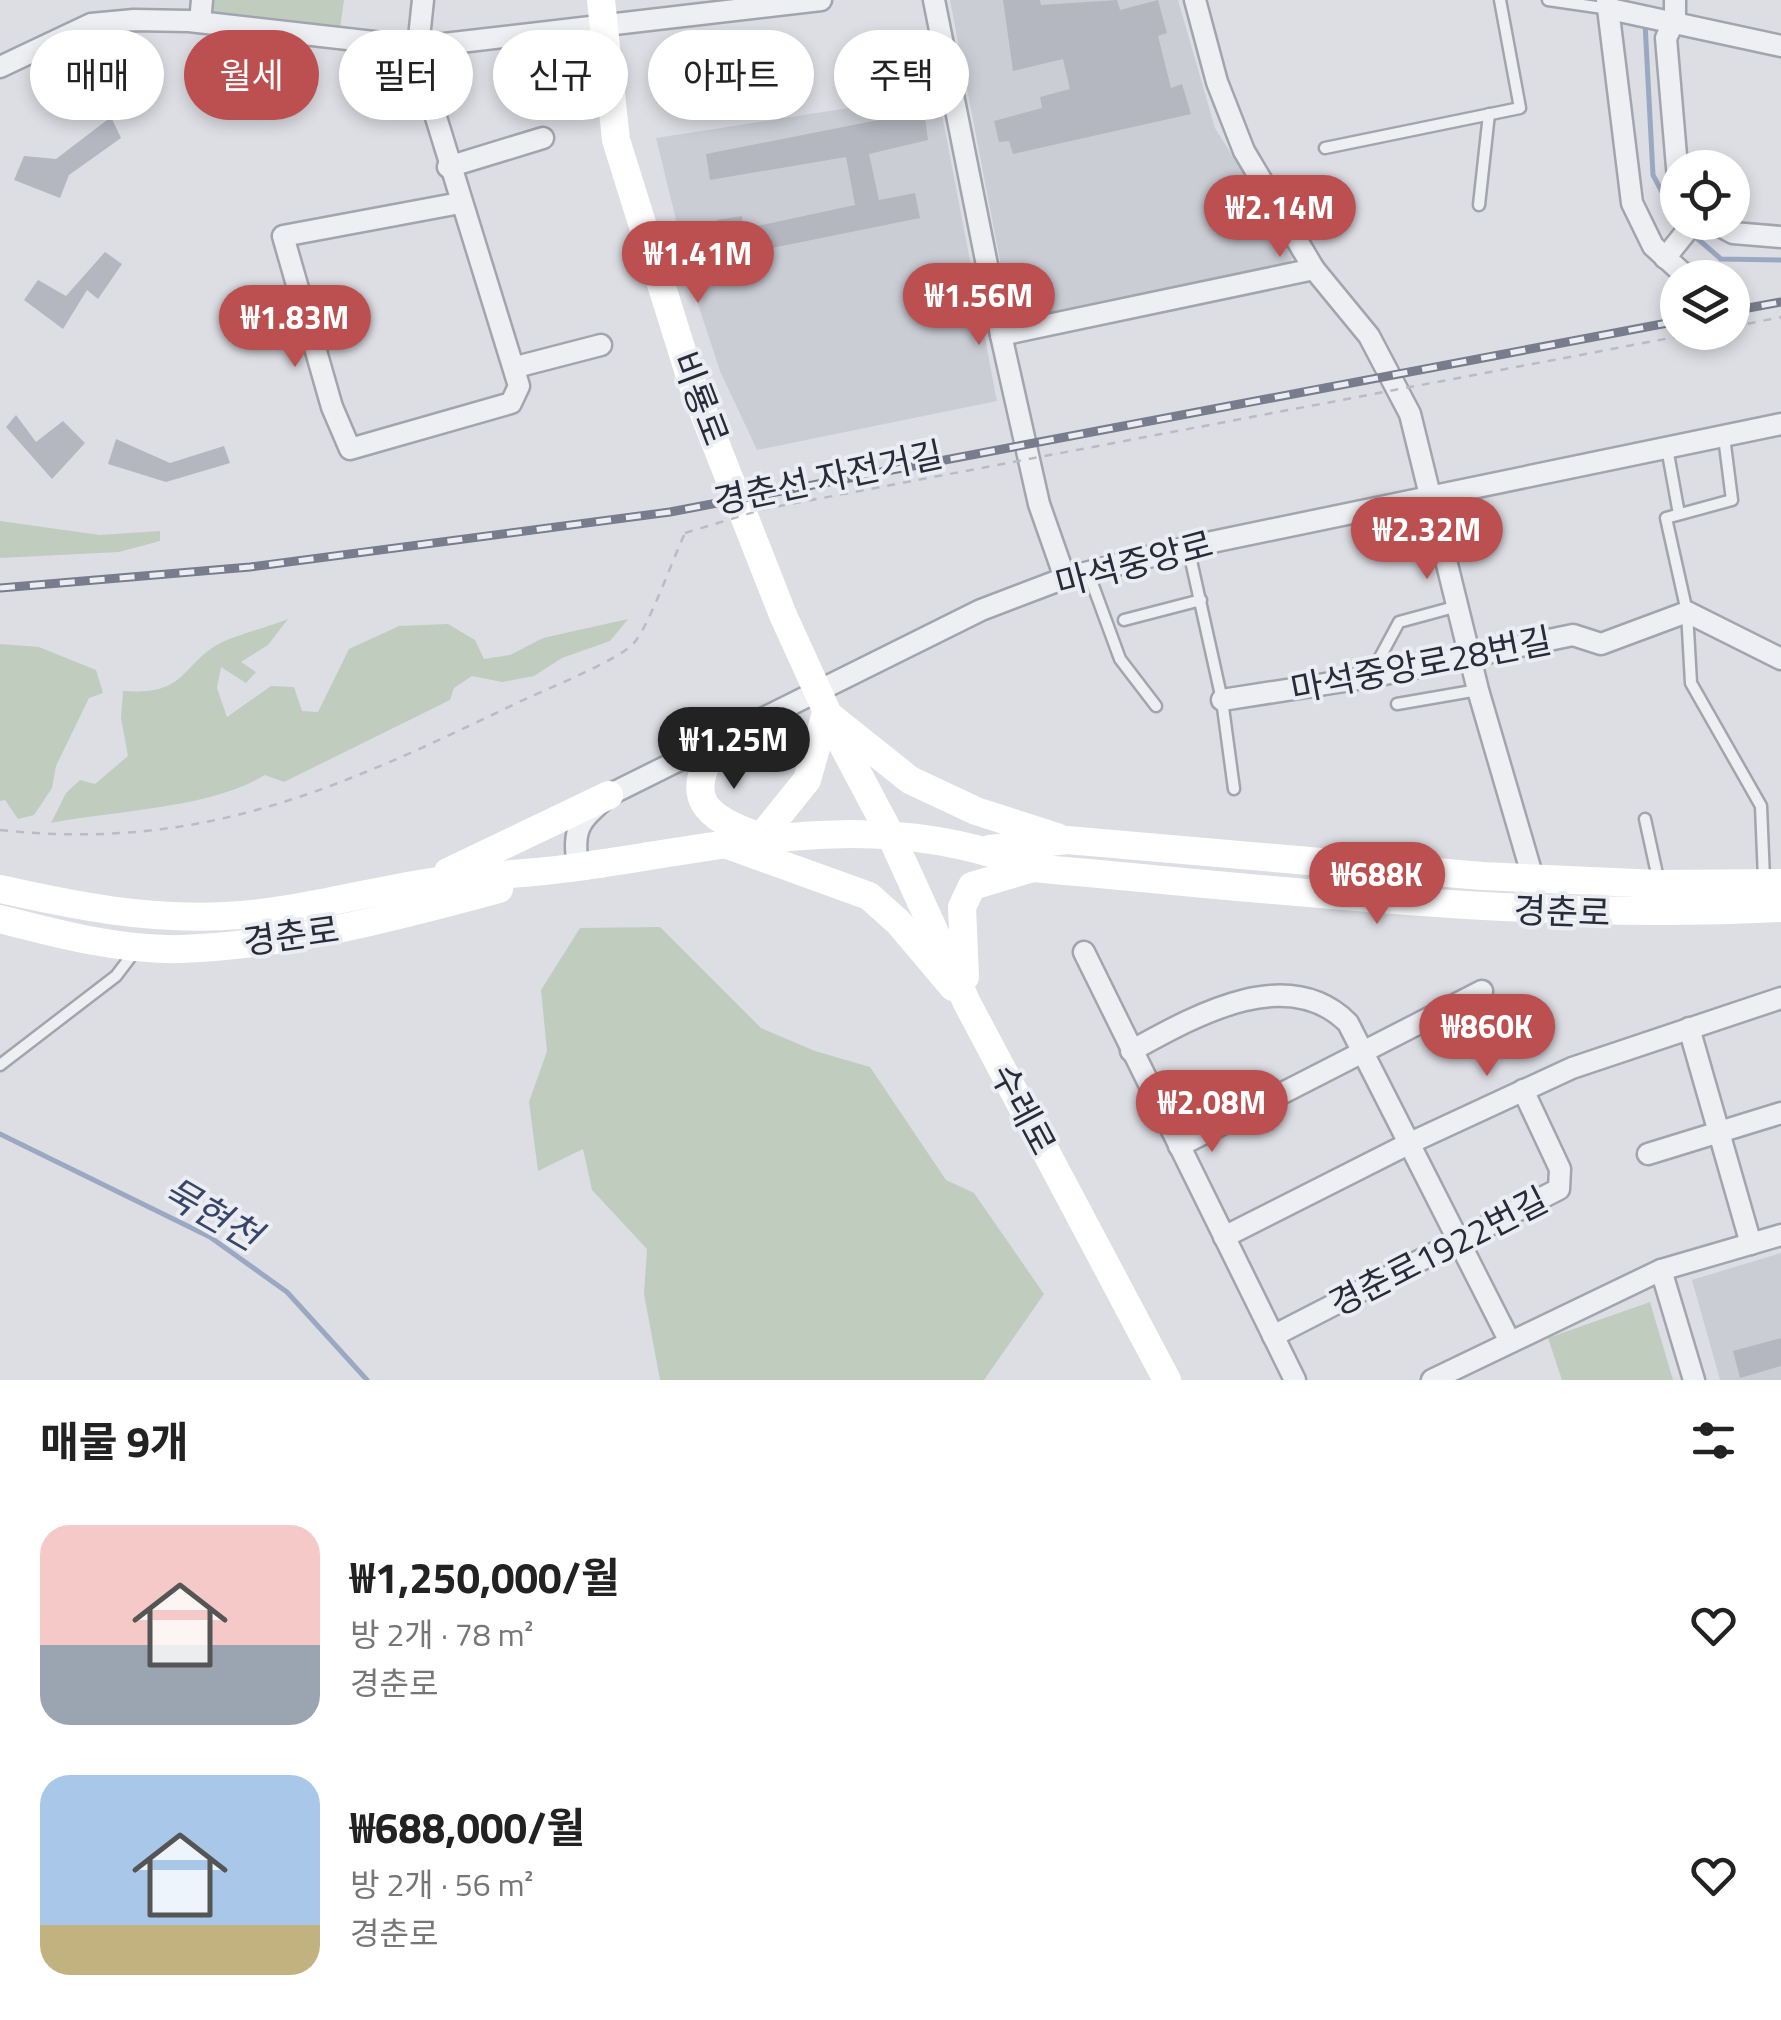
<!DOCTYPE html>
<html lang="ko">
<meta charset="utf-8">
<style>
body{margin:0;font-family:"Titillium Web","Noto Sans KR",sans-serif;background:#f6f6f6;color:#222;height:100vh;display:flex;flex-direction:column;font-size:38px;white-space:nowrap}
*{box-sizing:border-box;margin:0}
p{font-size:32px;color:#767676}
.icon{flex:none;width:55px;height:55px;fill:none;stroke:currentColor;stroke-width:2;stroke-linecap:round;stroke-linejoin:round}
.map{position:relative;height:1380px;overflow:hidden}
.sheet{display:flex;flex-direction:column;background:#fff;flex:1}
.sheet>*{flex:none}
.hud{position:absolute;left:30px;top:30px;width:1000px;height:90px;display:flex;gap:20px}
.buttons{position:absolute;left:1660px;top:150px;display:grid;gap:20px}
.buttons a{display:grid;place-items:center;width:90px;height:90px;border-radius:50%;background:#fff;box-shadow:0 5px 15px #0003;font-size:50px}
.price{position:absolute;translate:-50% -85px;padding:0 22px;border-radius:35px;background:#bc4f4f;color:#fff;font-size:32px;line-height:65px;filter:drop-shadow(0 2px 5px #0008)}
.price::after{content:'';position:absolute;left:50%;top:60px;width:30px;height:22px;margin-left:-15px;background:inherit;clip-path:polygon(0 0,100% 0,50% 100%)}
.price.selected{background:#222;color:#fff}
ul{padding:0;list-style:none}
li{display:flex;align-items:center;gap:30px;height:250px;padding:0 40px}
li span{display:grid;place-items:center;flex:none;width:280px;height:200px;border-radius:30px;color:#555}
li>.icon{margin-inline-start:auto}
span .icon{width:120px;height:120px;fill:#fffc;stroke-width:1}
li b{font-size:42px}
h2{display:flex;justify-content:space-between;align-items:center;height:120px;padding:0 40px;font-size:42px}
.pill{padding:0 35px;border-radius:45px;background:#fff;box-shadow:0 5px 15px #0003;font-size:35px;line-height:90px}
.pill.selected{background:#bc4f4f;color:#fff}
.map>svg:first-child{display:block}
.built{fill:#cbcdd5}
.green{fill:#c0cdbe}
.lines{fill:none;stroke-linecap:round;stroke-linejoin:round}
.stream{stroke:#9ba8c1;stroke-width:5}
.building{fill:#b4b7c0}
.lane-casing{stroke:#a2a5ad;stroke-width:15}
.street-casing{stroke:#a2a5ad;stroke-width:25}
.path{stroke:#bbbcc3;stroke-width:2.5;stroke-dasharray:8 8;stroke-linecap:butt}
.lane{stroke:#eeeff3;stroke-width:10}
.street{stroke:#eeeff3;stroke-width:20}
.secondary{stroke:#fff;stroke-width:28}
.rail-casing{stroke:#787c8c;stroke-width:9}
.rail{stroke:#ebedf2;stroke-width:5;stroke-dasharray:15;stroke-linecap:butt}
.path-bridge{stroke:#bbbcc3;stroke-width:2.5;stroke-dasharray:8 8;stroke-linecap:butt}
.secondary-bridge{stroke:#fff;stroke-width:28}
.labels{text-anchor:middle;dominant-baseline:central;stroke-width:8;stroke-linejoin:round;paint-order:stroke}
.street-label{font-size:35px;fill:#282b39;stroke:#ebedf2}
.water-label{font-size:38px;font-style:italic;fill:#374568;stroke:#ebedf2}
</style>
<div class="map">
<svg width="1781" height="1380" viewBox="0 0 1781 1380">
<rect width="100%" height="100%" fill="#dcdee4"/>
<!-- built -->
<g class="built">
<polygon points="950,0 1178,0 1215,128 1294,256 1285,268 1012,323"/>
<polygon points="938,94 997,401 757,450 720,371 693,289 656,138"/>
<polygon points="1781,1253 1781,1380 1720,1380 1692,1280"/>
</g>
<!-- green -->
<g class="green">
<polygon points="202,0 344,0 339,36 200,22"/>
<polygon points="0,521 100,535 160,531 160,541 119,552 0,558"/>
<path d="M288,619L268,645L241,662L256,672L246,683L221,667L217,688L227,717L271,686L294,687L302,711L318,712L349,649L399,626L448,624L475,640L484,659L510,655L543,638L628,619L610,641L562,658L534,676L502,682L472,676L454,688L450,700L284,782L265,775C209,809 116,810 51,823L66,793L80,780L95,784L128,756L121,718L123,691C192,696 179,661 227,640C247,632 268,627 288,619Z"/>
<polygon points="0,644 39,647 96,670 103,693 89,698 56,766 52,788 34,815 18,819 5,800 0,801"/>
<polygon points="660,927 761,1028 815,1051 870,1067 946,1180 974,1193 1044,1294 984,1380 660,1380 644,1294 647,1249 592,1190 583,1149 538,1171 529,1102 547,1051 541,990 580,928"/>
<polygon points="1650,1302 1673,1380 1562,1380 1548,1338"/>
</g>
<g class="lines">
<!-- stream -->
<g class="stream">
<polyline points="1645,23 1653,175 1678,222"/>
<polyline points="1692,234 1721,259 1781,260"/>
<polyline points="0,1134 210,1237 287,1292 367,1380"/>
</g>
</g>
<!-- building -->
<g class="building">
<polygon points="1003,0 1040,0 1041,5 1117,0 1120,10 1158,0 1167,33 1158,36 1171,88 1182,84 1191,114 1013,154 1009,141 999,142 994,121 1042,108 1040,97 1070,89 1063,59 1013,71"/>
<polygon points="924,111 928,140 869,154 879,200 915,193 920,218 722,258 717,220 742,216 743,229 855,205 846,157 710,180 706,154"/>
<polygon points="111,117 121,138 69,175 60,198 14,180 24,156 56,159"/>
<polygon points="105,252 122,264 98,299 87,290 63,329 24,300 38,280 66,296"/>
<polygon points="16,415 36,442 63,421 85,443 52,479 6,427"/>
<polygon points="116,439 170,463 224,446 230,463 166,482 108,464"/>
<polygon points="1781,1338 1781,1366 1740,1378 1733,1351"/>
</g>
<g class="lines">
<!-- lane casing -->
<g class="lane-casing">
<g id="lane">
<polyline points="1548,0 1610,9"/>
<polyline points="1325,148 1520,108 1500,0"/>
<polyline points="1479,205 1489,114"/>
<polyline points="1724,437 1732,500 1666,518 1687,612 1691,683 1761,806 1764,879"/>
<polyline points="1667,448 1679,514"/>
<polyline points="1188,547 1222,700 1234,789"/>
<polyline points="1088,572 1120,659 1156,706"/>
<polyline points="1124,620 1201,600"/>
<polyline points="1370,676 1399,622 1458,606"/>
<polyline points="1397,704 1478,690"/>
<polyline points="1645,819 1659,883"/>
<polyline points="0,1065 116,976 135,951"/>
</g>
</g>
<!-- street casing -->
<g class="street-casing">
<g id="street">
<polyline points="423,0 418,47 422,72 519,386 511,403 350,449 332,407 283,236 460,203"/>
<polyline points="934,0 1001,335 1314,269"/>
<polyline points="1195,0 1217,82 1244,151 1314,269 1369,336 1410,414 1478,690 1533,878 1532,890"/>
<polyline points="1607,0 1632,203 1653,246 1688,278"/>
<polyline points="1675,0 1675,20 1666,38 1678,179"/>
<polyline points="1610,9 1781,46"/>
<polyline points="200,22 202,0"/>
<polyline points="0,67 91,24 134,20 189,21 418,47 821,0"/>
<polyline points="448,167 543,138"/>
<polyline points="1713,222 1733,233 1781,237"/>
<polyline points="1665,258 1694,222"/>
<polyline points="1001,335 1039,504 1065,578"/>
<polyline points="516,367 601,345"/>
<polyline points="1222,700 1370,677 1573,635 1601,644 1687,612 1781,659"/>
<path d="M578,867C572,827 579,822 609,795L981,610L1065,578L1188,547L1781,424"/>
<polyline points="1084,952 1295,1380"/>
<polyline points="1689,1028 1751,1244"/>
<path d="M1131,1051C1193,1017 1287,962 1348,1023L1510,1342"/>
<polyline points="1179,1146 1482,991"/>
<polyline points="1648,1154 1781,1113"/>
<polyline points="1224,1237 1410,1143 1572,1068 1781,998"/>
<polyline points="1661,1270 1694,1380"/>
<polyline points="1273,1336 1559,1189 1560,1169 1523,1090"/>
<polyline points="1432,1380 1661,1270 1781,1235"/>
</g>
</g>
<!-- path -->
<g class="path">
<polyline points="1732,327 1781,317"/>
<path d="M0,830C203,852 340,788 517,703C544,690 615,662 633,644C648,629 674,556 685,533"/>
</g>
<!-- lane -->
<use href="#lane" class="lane"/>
<!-- street -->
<use href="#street" class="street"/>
<!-- secondary -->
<g class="secondary">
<polyline points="601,0 616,140 693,386 783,615"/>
<polyline points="838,736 890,834 967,1003 1167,1380"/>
<path d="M718,742C682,798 703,817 761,837L807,780L826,713L910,780L976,811L1057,837"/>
<polyline points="725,844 869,896 898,922 953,987"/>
<polyline points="990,849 1067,840 1482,876 1659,884 1781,883"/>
<polyline points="448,872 609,795"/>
<path d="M0,889C76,906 146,920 225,916C291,913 354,895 419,884C472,875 525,875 578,867C734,845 880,805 1033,868C1282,890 1531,921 1781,908"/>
<path d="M0,919C58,934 122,951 182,949C290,945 396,917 499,889"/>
<polyline points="965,977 962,907 972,886 1033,868"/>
</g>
<!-- rail casing -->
<g class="rail-casing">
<g id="rail">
<polyline points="1732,311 1781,302"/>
<polyline points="0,588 250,567 670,512 1678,321"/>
</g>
</g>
<!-- rail -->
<use href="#rail" class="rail"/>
<!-- path-bridge -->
<polyline class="path-bridge" points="685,533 764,509 1702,332"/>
<!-- secondary-bridge -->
<polyline class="secondary-bridge" points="783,615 838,736"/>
</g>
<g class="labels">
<!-- street labels -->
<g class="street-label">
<text transform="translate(701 398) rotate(69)">비룡로</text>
<text transform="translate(828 477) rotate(-12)">경춘선 자전거길</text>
<text transform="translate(1134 563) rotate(-15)">마석중앙로</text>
<text transform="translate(1421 664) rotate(-11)">마석중앙로28번길</text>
<text transform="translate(1562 911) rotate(2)">경춘로</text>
<text transform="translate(291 935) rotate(-8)">경춘로</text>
<text transform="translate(1024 1109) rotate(62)">수레로</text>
<text transform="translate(1438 1251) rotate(-27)">경춘로1922번길</text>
</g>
<!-- water labels -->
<g class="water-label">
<text transform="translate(212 1213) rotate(30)">묵현천</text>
</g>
</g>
</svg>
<div class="buttons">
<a><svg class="icon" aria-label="locate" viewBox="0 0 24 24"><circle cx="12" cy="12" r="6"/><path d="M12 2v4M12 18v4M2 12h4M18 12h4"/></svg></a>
<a><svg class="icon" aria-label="layers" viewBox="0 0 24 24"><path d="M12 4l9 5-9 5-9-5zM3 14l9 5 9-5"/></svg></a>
</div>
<b class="price" style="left:1280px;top:260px">₩2.14M</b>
<b class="price" style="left:698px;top:306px">₩1.41M</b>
<b class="price" style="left:979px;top:348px">₩1.56M</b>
<b class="price" style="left:295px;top:370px">₩1.83M</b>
<b class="price" style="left:1427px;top:582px">₩2.32M</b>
<b class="price selected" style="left:734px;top:792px">₩1.25M</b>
<b class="price" style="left:1377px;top:927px">₩688K</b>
<b class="price" style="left:1487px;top:1079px">₩860K</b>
<b class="price" style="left:1212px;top:1155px">₩2.08M</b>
<div class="hud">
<a class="pill">매매</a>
<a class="pill selected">월세</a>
<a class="pill">필터</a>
<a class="pill">신규</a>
<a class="pill">아파트</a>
<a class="pill">주택</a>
</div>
</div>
<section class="sheet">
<h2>매물 9개<svg class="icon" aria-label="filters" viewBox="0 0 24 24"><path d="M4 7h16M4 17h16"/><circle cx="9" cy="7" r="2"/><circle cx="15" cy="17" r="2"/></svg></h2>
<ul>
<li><span style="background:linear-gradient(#f6c9c9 60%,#9aa5b1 0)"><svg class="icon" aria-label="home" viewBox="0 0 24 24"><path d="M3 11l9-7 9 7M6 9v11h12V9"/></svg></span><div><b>₩1,250,000/월</b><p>방 2개 · 78 m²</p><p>경춘로</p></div><svg class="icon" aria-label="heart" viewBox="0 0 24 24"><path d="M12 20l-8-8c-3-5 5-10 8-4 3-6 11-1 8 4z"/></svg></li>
<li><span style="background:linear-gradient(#a9c7e8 75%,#c2b280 0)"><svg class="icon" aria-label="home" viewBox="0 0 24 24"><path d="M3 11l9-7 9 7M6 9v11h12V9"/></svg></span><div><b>₩688,000/월</b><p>방 2개 · 56 m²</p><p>경춘로</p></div><svg class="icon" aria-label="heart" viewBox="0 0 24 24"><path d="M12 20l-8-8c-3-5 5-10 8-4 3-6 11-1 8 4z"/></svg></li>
</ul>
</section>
